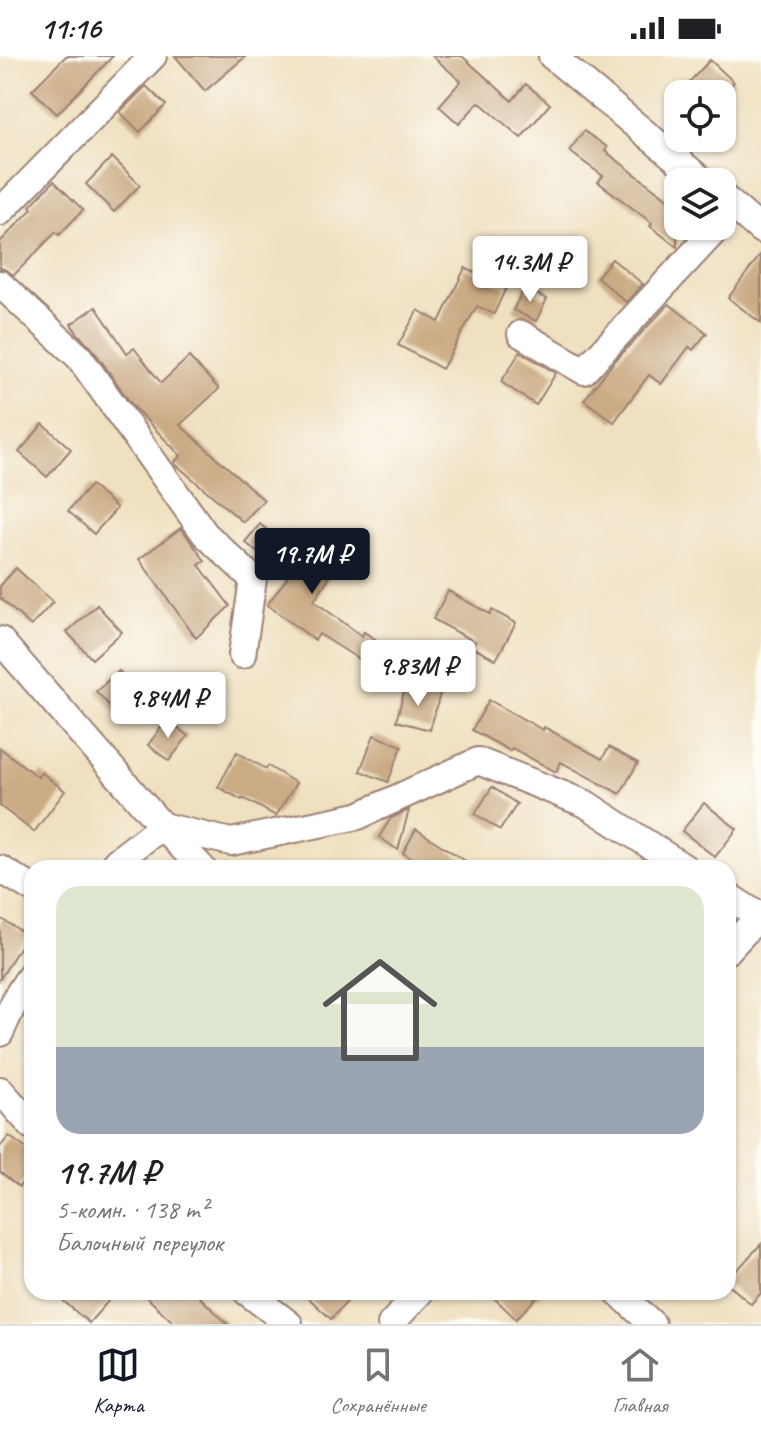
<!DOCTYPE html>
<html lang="ru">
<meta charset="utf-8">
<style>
body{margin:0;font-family:Caveat,sans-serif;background:#f6f6f6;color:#202124;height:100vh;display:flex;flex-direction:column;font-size:30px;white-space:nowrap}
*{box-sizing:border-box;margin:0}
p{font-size:26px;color:#757577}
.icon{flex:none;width:44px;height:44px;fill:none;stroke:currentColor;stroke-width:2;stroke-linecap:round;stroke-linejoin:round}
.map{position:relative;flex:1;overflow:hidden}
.side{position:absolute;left:24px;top:804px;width:712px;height:440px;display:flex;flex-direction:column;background:#fff;border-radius:24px;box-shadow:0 2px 6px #0004}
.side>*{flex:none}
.controls{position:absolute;left:664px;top:24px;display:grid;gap:16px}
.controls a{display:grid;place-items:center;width:72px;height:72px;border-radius:16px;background:#fff;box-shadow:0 2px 6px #0004;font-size:40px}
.price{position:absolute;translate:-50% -68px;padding:0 18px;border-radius:8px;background:#fff;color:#222;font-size:26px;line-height:52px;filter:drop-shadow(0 2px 4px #0008)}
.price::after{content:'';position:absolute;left:50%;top:48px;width:24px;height:18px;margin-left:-12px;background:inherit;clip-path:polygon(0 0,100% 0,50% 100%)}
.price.on{background:#111827;color:#fff}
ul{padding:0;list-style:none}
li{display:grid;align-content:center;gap:16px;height:424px;padding:0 32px}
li+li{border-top:2px solid #e0e0e0}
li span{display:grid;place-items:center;height:248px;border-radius:24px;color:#555}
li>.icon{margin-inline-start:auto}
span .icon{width:144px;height:144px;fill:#fffc;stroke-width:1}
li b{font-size:34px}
.status{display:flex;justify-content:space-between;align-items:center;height:56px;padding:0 40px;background:#fff;direction:ltr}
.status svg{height:22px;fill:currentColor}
.dock{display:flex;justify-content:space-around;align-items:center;height:112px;border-top:2px solid #e0e0e0;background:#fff;font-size:22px;color:#757577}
.dock a{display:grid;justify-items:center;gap:4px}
.dock .on{color:#111827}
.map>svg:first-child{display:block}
.building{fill:#cbab84}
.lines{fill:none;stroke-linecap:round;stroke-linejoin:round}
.street-casing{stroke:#9c8075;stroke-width:30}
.street{stroke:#fff;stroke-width:26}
</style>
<div class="status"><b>11:16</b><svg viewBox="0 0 49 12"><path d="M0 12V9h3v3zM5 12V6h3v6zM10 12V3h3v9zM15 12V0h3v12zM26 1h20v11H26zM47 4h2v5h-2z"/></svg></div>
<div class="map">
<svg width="761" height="1268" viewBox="0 0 761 1268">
<rect width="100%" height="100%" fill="#fdfcf7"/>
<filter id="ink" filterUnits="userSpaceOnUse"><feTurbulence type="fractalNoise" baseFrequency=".0125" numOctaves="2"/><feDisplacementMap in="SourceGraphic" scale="16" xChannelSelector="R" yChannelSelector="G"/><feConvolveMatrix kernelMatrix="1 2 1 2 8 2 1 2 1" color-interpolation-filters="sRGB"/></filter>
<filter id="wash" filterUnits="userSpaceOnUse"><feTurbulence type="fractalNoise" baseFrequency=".006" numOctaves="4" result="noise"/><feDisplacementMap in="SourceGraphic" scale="32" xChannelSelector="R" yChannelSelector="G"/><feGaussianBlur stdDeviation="1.8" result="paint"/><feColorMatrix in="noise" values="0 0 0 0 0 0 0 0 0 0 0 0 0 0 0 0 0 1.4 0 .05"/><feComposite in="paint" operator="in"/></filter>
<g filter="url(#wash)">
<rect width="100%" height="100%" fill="#efe0bf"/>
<g id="blocks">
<!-- building -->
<g class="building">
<polygon points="66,0 113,0 57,58 32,34"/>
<polygon points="175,0 246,0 205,35"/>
<polygon points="432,0 462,0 512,45 526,28 550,48 521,82 479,46 459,68 439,50 461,25"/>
<polygon points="710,4 734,26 723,38 678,38"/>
<polygon points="146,30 166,49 140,76 120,56"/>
<polygon points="584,75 607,91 605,95 678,151 677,191 650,170 652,167 598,126 603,120 569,95"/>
<polygon points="112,101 140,129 114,156 86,128"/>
<polygon points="54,125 83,154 59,179 56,176 14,219 4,213 0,212 0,186 32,153 30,150"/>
<polygon points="761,198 761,267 728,242"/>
<polygon points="612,203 643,228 626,246 597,221"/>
<polygon points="465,212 506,232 494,258 477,250 442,313 398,289 418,254 439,266"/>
<polygon points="524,232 547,243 536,265 513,254"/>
<polygon points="669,248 707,277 693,294 689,291 661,328 649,319 614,366 584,344 614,306"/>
<polygon points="96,251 127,297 134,292 161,327 189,301 219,333 180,369 264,444 243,466 174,407 181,400 132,349 92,292 78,278 71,268"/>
<polygon points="520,296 556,317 536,349 501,326"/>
<polygon points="43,368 71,393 47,421 19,396"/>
<polygon points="91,429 117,452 94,478 68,455"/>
<polygon points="260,468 302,504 315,484 342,501 314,545 362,580 364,576 390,593 376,614 319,578 315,584 267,549 287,522 245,486"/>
<polygon points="181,472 205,505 199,509 230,550 196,582 139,503"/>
<polygon points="16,512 53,546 31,570 0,542 0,530"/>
<polygon points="448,535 490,558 492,554 516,567 496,604 472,591 475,586 433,563"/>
<polygon points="97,549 122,576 92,603 67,576"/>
<polygon points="119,615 138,636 116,657 96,635"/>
<polygon points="406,629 440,638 430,674 396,665"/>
<polygon points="489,644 543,674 544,671 602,703 609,691 638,707 620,738 561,706 556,716 512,692 510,695 472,674"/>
<polygon points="167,664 188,680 169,705 148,689"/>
<polygon points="374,679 402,690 388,726 360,715"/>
<polygon points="0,692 38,721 41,716 65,735 34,776 0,750"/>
<polygon points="237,696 266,713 268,710 296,727 276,760 243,742 242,744 218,731"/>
<polygon points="492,731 517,748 500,774 475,758"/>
<polygon points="704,747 737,773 715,801 682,775"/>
<polygon points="409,754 398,794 379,781 391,762"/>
<polygon points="416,773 476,812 426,812 403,797"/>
<polygon points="0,862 27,879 0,923"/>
<polygon points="9,1080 32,1097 32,1113 19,1131 0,1116 0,1091"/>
<polygon points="761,1188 761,1237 751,1248 728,1228 728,1224"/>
<polygon points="53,1236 116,1236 89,1267"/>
<polygon points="141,1236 194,1236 228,1268 175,1268"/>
<polygon points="302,1236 356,1236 331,1263"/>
<polygon points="488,1236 542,1236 516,1263"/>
</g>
</g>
</g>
<g filter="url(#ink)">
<use href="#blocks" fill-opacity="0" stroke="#9c8075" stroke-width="2"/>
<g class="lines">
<!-- street casing -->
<g class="street-casing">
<g id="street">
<polyline points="552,0 704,126"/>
<polyline points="722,140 761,174"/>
<polyline points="0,156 153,0"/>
<polyline points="0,228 79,301 205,478 253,523 242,599"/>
<polyline points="521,278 584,315 719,170"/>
<polyline points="0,584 162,770 202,812"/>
<polyline points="111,812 117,805 162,770 231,786 358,760 478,705 586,748 685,812"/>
<polyline points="0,813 32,832"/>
<polyline points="728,840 759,860"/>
<polyline points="728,894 761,858"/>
<polyline points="0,977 17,940 32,917"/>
<polyline points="0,1034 32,1070"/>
<polyline points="247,1236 289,1268"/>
<polyline points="618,1236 652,1268"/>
<polyline points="391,1268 420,1236"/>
</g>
</g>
<!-- street -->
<use href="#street" class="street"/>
</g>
</g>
</svg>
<div class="controls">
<a><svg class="icon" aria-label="locate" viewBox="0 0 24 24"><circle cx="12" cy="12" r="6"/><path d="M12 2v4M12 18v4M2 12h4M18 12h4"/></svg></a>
<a><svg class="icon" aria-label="layers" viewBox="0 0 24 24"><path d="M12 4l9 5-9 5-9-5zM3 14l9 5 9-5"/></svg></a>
</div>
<b class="price" style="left:530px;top:248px">14.3M ₽</b>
<b class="price on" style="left:312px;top:540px">19.7M ₽</b>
<b class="price" style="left:418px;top:652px">9.83M ₽</b>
<b class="price" style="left:168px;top:684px">9.84M ₽</b>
<section class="side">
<ul>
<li><span style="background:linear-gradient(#dfe7d0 65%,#9aa5b1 0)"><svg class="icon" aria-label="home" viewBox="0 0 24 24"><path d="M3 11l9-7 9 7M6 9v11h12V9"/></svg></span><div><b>19.7M ₽</b><p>5-комн. · 138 m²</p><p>Балочный переулок</p></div></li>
</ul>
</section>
</div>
<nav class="dock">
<a class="on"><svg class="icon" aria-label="map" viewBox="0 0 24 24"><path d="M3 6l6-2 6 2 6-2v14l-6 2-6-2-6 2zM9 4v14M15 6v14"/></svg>Карта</a>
<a><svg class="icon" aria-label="saved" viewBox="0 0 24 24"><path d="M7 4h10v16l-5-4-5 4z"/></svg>Сохранённые</a>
<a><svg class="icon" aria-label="home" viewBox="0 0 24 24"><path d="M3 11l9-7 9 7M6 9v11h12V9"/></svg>Главная</a>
</nav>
